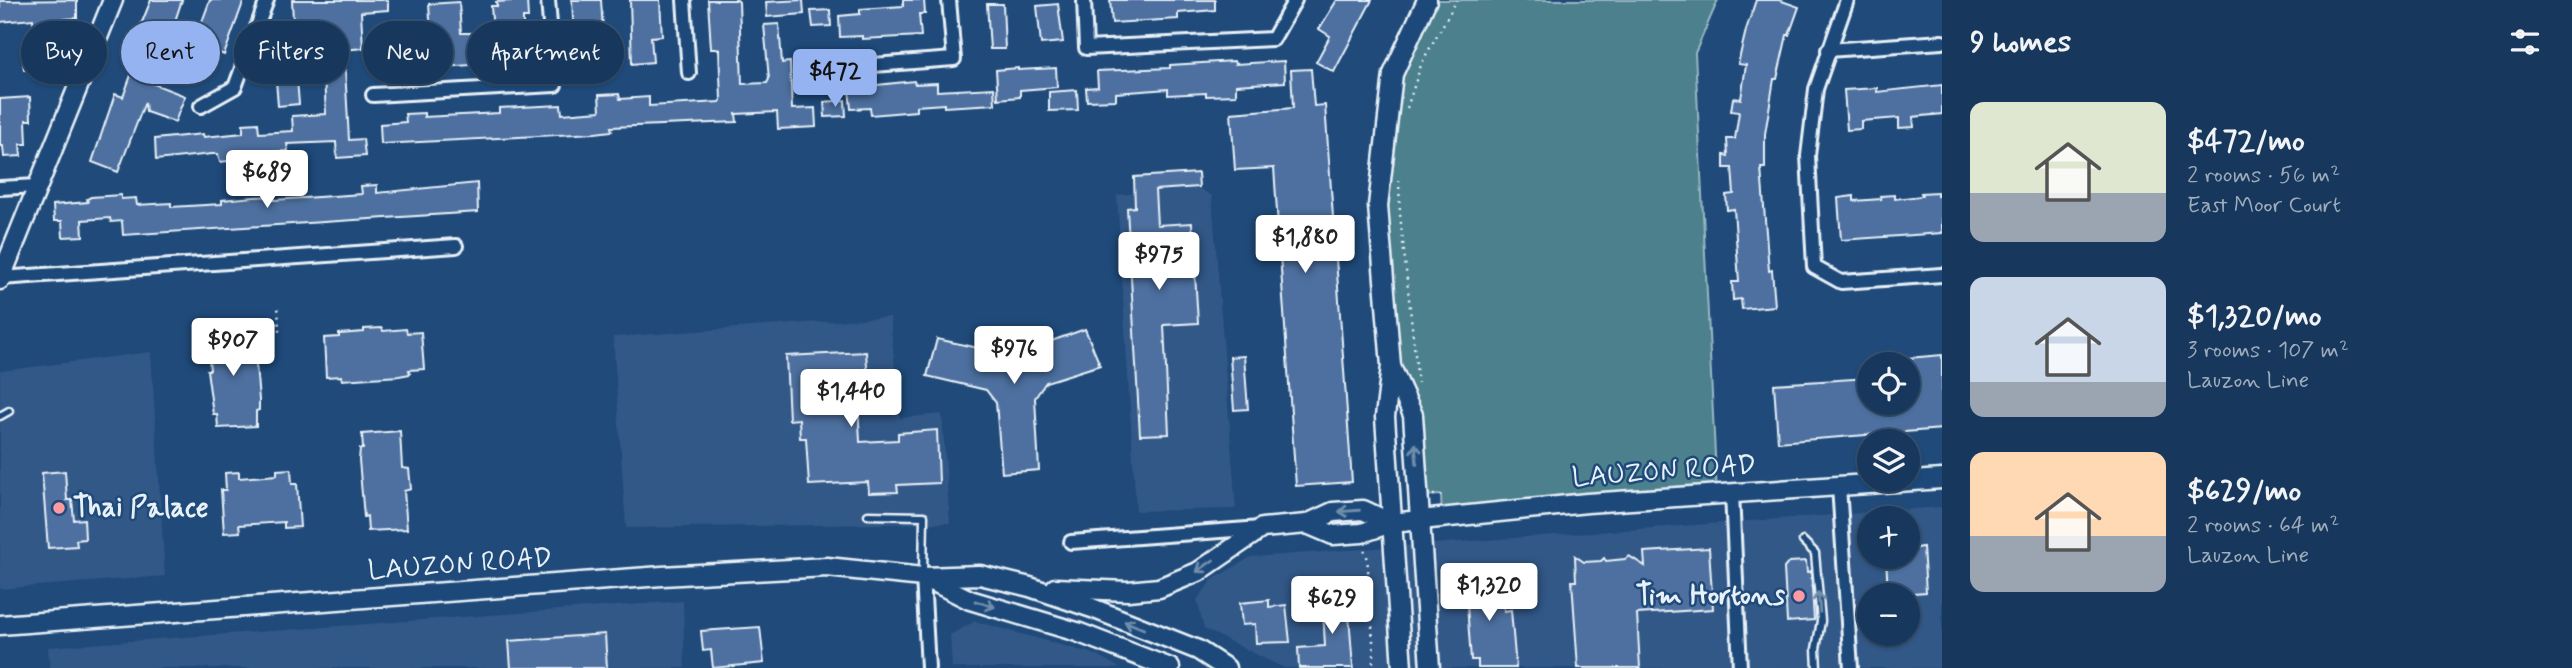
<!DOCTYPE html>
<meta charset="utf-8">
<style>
body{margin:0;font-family:Mynerve,sans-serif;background:#244365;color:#f1f3f6;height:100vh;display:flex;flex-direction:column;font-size:26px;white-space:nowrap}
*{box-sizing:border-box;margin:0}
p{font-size:23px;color:#9eacbb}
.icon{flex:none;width:38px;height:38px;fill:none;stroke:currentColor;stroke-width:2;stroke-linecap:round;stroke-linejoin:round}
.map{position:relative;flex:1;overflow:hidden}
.drawer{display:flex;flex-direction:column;background:#17385c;width:630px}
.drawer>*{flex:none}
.hud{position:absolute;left:21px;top:21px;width:665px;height:63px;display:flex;gap:14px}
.tools{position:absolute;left:1857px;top:352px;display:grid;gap:14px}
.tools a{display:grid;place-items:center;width:63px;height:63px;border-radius:50%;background:#17385c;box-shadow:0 2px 5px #0004,0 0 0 2px #365272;font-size:35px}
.price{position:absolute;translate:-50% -60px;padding:0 16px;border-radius:7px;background:#fff;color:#222;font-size:23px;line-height:46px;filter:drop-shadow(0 2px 4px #0008)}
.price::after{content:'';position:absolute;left:50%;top:42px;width:21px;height:16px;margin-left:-10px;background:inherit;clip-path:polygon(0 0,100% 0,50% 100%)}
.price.selected{background:#95b2f1;color:#111}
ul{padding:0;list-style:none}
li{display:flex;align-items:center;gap:21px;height:175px;padding:0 28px}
li span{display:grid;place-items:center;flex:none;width:196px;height:140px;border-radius:14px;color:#555}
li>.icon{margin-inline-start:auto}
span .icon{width:84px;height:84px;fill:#fffc;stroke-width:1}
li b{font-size:30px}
h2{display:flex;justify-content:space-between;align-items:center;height:84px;padding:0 28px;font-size:30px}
.tag{padding:0 24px;border-radius:32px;background:#17385c;box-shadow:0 2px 5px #0004,0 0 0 2px #365272;font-size:24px;line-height:63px}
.tag.selected{background:#95b2f1;color:#111}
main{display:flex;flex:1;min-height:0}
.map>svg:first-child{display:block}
.built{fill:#315887;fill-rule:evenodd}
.green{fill:#4c808c;stroke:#9ab8c2;stroke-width:2}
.building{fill:#4d70a0;stroke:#e8f1f8;stroke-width:2}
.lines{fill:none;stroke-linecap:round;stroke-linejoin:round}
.lane-casing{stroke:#e8f1f8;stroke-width:11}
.street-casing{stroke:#e8f1f8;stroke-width:18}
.secondary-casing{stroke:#e8f1f8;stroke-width:23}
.path{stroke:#e8f1f8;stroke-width:2.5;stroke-dasharray:2 5;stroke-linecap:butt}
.lane{stroke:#1f4a7a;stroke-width:6}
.street{stroke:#1f4a7a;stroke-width:12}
.secondary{stroke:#1f4a7a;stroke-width:18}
.oneway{stroke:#6f8dac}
.poi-dot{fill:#ff9aa2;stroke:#1f4a7a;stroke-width:2.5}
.labels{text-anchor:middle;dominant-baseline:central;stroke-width:5;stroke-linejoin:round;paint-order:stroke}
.street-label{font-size:28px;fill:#e8f1f8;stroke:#1f4a7a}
.poi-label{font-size:28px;font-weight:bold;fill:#e8f1f8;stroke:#1f4a7a;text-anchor:start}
</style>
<main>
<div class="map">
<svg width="1942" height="668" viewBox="0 0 1942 668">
<rect width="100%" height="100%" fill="#1f4a7a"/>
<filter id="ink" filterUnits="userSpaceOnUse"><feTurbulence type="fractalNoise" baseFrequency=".0143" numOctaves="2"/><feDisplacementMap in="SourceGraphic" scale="14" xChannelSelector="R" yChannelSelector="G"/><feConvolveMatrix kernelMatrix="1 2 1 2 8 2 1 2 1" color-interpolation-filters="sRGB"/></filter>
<g filter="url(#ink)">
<!-- built -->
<g class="built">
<polygon points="1199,188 1212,196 1236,509 1136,511 1117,195"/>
<polygon points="890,317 900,418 942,414 950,523 626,528 613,337"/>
<polygon points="151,352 165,576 0,589 0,371"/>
<path d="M1942,507V668H1284L1204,629L1197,600L1212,580L1251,557ZM1869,518H1908V556H1869ZM1869,595H1908V634H1869Z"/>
<polygon points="683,601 685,668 50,668 48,647"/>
<polygon points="975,621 1097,655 1120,668 952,668 950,635"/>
</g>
<!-- green -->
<polygon class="green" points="1427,0 1718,0 1695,53 1717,495 1442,519 1441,495 1418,496 1413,415 1391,366 1378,206 1393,74"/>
<!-- building -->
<g class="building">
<polygon points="77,0 77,18 54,20 56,44 52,44 53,68 24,70 22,51 35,50 33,19 0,22 0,1"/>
<polygon points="151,0 182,0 168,42 164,41 151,83 185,96 175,122 146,112 145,102 118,172 92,162 115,94 123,97 138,56 144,37 139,35 142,28 140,27"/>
<polygon points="210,0 244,0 224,55 215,51 206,74 186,66"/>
<polygon points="292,0 388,0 388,10 361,12 363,48 344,50 349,140 363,139 365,156 337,158 336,142 287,144 288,151 237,154 237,160 220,162 218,154 212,154 156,160 155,139 203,134 204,137 243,133 243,124 258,123 259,133 293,131 292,116 326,114 323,58 329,58 326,19 293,21"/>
<polygon points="527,0 528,18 523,18 523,61 431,68 431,66 408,68 407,58 382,59 382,39 431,36 429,4 459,2 461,33 493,33 491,6 497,6 496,2"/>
<polygon points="572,0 601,0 606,75 590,76 590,73 576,74"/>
<polygon points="630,0 660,0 662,36 651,37 653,62 632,64"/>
<polygon points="708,0 737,0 739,2 742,84 767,83 769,79 764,25 779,24 782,63 790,62 792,109 815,108 816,127 778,129 777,112 736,114 737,122 611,127 612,131 595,133 381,144 380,124 406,122 405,114 424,113 424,117 499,113 499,108 561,105 562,114 600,111 599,95 619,94 620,99 649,97 649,106 720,102 721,100 719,49 711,49"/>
<polygon points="803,0 804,14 767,17 766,2"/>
<polygon points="903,0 924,0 925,14 919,14 921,36 862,39 862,36 840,37 839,16 860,14 860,9 903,6"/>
<polygon points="1110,0 1215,0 1215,10 1178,13 1178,19 1112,23"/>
<polygon points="1337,0 1372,0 1334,72 1316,62 1330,36 1319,29"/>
<polygon points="1756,0 1779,0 1799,7 1789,35 1787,35 1777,79 1774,79 1765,134 1765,168 1761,168 1769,271 1772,270 1775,306 1742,309 1741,299 1733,300 1732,282 1739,282 1734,209 1727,210 1726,195 1734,194 1732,168 1724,168 1724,155 1728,156 1727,139 1735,139 1739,112 1731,111 1733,98 1741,99 1746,65 1738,64 1746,30"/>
<polygon points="987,4 1003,4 1005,49 990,49"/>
<polygon points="1058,4 1063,42 1041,44 1037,6"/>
<polygon points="830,10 831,26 813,27 811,11"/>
<polygon points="294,41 299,104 278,106 273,42"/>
<polygon points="1234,61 1235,64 1284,61 1285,82 1236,85 1236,95 1206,96 1206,93 1168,95 1168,89 1116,93 1116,100 1087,101 1086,88 1098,87 1097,71 1170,68 1170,65"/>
<polygon points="1018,68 1018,70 1056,68 1057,87 1020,90 1020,97 998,99 996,70"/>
<polygon points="1311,69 1314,106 1325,105 1352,482 1296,486 1274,168 1235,170 1231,113 1293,108 1291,70"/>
<polygon points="914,81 915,84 937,83 937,91 994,88 995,104 944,107 944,104 916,106 916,111 871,115 870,108 851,109 849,88"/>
<polygon points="1942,85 1942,114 1913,117 1914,127 1899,128 1899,118 1861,121 1861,129 1847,130 1844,90 1877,88 1877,92"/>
<polygon points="1077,90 1078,110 1049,111 1049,92"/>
<polygon points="30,97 31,120 26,120 27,144 20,144 21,156 4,157 3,146 0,146 0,99"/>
<polygon points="845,100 846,116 825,117 824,102"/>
<polygon points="1198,173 1199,187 1155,190 1157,225 1192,223 1198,323 1164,325 1169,434 1140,435 1127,208 1135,207 1134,177"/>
<polygon points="477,183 478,212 123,235 122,221 111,222 110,218 82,220 83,236 63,237 62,221 54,221 53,205 88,202 87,199 91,197 121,195 121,199 136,198 137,205 171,203 171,207 222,204 222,200 254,197 274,196 274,200 362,194 361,186 377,185 377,193"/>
<polygon points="1937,192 1937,196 1942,195 1942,233 1841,240 1838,198 1854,196 1854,201 1881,199 1880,196 1895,195 1895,199 1922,196 1921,193"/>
<polygon points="250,327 251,341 254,341 259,400 259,410 256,411 256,426 218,428 217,414 213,414 207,370 210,370 208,345 212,345 211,330"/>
<polygon points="382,328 383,331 406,329 407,333 421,332 424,369 409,370 410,374 399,376 342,380 341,376 326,377 324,338 339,337 339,334 364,332 364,329"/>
<polygon points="1085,329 1100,365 1046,382 1035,398 1039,470 1002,473 996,403 986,390 927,376 937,339 992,351 1029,349"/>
<polygon points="866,352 868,380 857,381 860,442 898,440 898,433 937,430 939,483 897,485 898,492 869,493 868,482 809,485 806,438 800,438 799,419 789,420 786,356"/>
<polygon points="1942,355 1942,429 1778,442 1774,384 1869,378 1869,402 1908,402 1908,358"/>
<polygon points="1244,356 1248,409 1234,410 1230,357"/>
<polygon points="400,431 402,468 409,469 411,489 404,491 407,529 368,531 367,516 364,517 359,460 360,449 363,449 362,434"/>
<polygon points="291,469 292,484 297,484 300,527 284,528 284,522 239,525 240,532 224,533 221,490 226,490 225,473 239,472 239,478 277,475 277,470"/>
<polygon points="65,471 67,500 72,500 74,520 84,519 85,539 76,540 77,546 48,548 42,473"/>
<polygon points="1923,547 1926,592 1888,595 1886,556 1908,556 1908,549"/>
<polygon points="1709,548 1713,609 1637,614 1640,668 1578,668 1572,581 1576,581 1575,556 1584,562 1601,561 1604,558 1606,561 1625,559 1629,556 1645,566 1644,552"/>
<polygon points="1806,561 1807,572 1811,571 1814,620 1787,622 1784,568 1789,562"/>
<polygon points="1498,574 1502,578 1504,611 1511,610 1516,668 1478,668 1478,660 1471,660 1465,577"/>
<polygon points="1347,590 1353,668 1299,668 1298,648 1325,646 1322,591"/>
<polygon points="1269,600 1269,607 1286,605 1290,642 1256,643 1255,624 1242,625 1240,603"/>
<polygon points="760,627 764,663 713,668 711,650 703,651 701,631"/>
<polygon points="605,634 607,668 511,668 509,641"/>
</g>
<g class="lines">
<!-- lane casing -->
<g class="lane-casing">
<g id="lane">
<polyline points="0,416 9,411"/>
<polyline points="868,515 924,516 923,575"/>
<polyline points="1803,541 1815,553 1821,621 1816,649 1817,668"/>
</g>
</g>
<!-- street casing -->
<g class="street-casing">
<g id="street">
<polyline points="684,0 689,73"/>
<polyline points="1084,0 1086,48 1273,39 1295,0"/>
<polyline points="1847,0 1816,89 1808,156 1814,267 1841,282 1942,275"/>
<polyline points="1828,50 1942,42"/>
<polyline points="806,70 954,59 949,0"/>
<polyline points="373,95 555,85 548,0"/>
<polyline points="201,106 235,87 267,0"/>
<polyline points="0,188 37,186"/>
<polyline points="1,278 456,246"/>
<polyline points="1839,486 1851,668"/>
<polyline points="1732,493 1740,668"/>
<polyline points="1071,542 1261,528"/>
<polyline points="923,577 928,668"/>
</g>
</g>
<!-- secondary casing -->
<g class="secondary-casing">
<g id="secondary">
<polyline points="0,280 113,0"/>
<polyline points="1392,369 1413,415 1430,668"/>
<polyline points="1307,524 1333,535 1362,533 1391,523 1587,503 1942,479"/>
<polyline points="926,578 970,600 1077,632 1170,668"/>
<polyline points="1055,588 1128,591 1159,588 1198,572 1262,528 1307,524 1333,512 1363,510 1391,523"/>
<polyline points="0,625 662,576 827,567 923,577 980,575 1030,587 1092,608 1198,650 1226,668"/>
<polyline points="1402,668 1385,417 1391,366 1378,206 1393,74 1427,0"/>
</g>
</g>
<!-- path -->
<g class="path">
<polyline points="1407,108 1422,62 1457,0"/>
<polyline points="1399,180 1400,214 1418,383"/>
<polyline points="258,355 269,333 279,332 278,304"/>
<polyline points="1433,495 1441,495"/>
<polyline points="1364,550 1367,555 1374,655 1372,668"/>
</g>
<!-- lane -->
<use href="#lane" class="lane"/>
<!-- street -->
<use href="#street" class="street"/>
<!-- secondary -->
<use href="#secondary" class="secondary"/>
</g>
<!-- one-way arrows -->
<defs><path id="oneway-shaft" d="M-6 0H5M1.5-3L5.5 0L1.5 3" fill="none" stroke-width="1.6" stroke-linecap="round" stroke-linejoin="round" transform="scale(1.75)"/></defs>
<g class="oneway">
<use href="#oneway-shaft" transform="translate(1416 454) rotate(-94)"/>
<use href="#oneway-shaft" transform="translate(1349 511) rotate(176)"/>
<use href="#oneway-shaft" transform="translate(1205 566) rotate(145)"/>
<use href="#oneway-shaft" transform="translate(1819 602) rotate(-95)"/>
<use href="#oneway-shaft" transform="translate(985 604) rotate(17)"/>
<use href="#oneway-shaft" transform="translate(1134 625) rotate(-158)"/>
</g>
</g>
<!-- markers -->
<g class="poi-dot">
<circle cx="59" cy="508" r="7"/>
<circle cx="1799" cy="596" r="7"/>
</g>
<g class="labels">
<!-- street labels -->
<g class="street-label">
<text transform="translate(1664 472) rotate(-4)">LAUZON ROAD</text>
<text transform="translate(460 565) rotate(-4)">LAUZON ROAD</text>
</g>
<!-- poi labels -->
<g class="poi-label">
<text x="73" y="508">Thai Palace</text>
<text x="1785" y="596" text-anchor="end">Tim Hortons</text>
</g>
</g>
</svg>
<div class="tools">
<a><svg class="icon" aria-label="locate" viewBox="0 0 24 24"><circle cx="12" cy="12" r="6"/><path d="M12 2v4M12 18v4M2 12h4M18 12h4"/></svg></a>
<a><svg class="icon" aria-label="layers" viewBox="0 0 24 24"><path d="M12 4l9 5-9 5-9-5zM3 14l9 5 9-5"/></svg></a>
<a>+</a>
<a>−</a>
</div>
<b class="price selected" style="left:835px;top:109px">$472</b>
<b class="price" style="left:267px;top:210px">$689</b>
<b class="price" style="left:1305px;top:275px">$1,880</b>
<b class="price" style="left:1159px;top:292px">$975</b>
<b class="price" style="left:233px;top:378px">$907</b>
<b class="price" style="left:1014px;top:386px">$976</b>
<b class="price" style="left:851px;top:429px">$1,440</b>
<b class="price" style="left:1489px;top:623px">$1,320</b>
<b class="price" style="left:1332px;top:636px">$629</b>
<div class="hud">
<a class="tag">Buy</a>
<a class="tag selected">Rent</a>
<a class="tag">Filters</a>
<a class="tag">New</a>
<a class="tag">Apartment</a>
</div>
</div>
<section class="drawer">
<h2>9 homes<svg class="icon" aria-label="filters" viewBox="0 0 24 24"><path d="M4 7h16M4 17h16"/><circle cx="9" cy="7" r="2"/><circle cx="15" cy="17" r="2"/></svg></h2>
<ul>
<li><span style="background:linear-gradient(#dfe7d0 65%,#9aa5b1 0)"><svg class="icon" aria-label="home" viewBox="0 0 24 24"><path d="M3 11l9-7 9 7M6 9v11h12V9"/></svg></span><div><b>$472/mo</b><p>2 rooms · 56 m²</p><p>East Moor Court</p></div></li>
<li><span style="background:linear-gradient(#c9d6e8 75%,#9aa5b1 0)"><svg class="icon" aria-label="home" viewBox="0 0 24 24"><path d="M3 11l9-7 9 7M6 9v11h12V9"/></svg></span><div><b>$1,320/mo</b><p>3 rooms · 107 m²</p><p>Lauzon Line</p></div></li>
<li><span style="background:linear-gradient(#ffd9b3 60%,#9aa5b1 0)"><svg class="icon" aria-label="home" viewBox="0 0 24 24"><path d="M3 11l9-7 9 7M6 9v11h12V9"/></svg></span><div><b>$629/mo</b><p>2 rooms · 64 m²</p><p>Lauzon Line</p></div></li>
</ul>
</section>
</main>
